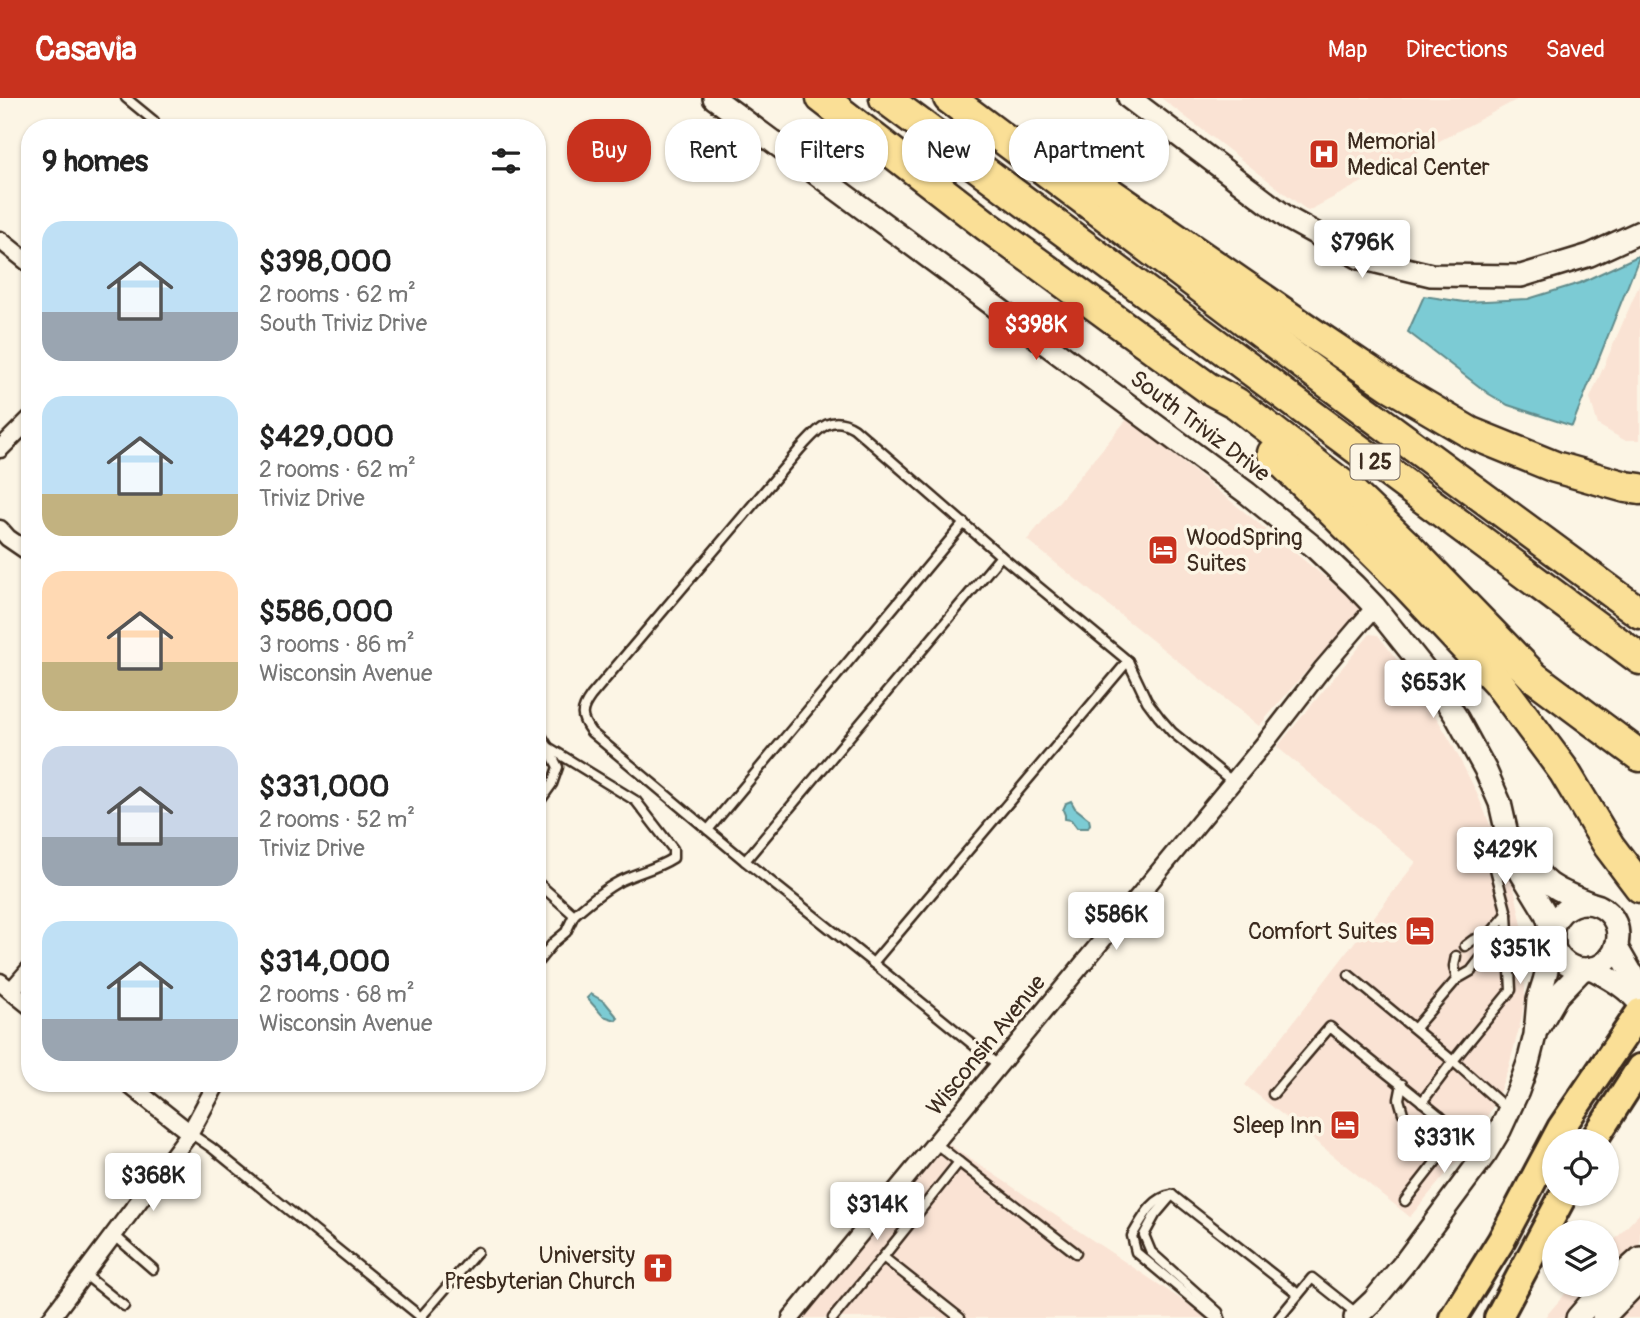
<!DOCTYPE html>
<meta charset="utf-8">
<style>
body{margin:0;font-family:Pangolin,sans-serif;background:#f6f6f6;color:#222;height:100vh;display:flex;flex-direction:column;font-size:26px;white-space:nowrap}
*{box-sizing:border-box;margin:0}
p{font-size:23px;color:#767676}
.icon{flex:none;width:38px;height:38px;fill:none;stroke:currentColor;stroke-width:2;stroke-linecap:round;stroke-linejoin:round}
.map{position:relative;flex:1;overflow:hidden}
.sheet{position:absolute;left:21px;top:21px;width:525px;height:973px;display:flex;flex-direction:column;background:#fff;border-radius:28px;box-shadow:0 2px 5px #0004}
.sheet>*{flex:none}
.top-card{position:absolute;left:567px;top:21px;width:665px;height:63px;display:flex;gap:14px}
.tools{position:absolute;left:1542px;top:1031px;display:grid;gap:14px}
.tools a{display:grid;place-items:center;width:77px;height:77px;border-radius:50%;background:#fff;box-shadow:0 2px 5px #0004;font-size:35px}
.price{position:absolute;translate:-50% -60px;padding:0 16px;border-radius:7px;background:#fff;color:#222;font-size:23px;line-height:46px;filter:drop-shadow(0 2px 4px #0008)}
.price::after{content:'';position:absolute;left:50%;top:42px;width:21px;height:16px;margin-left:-10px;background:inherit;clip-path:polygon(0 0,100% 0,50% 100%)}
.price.on{background:#c8321e;color:#fff}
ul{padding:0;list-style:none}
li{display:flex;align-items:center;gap:21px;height:175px;padding:0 21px}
li span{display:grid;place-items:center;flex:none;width:196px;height:140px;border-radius:21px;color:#555}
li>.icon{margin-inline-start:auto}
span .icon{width:84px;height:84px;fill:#fffc;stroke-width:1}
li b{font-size:30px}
h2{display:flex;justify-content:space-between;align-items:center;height:84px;padding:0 21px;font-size:30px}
.tag{padding:0 24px;border-radius:28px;background:#fff;box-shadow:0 2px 5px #0004;font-size:24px;line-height:63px}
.tag.on{background:#c8321e;color:#fff}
header{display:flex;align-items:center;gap:42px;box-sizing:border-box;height:98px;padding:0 35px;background:#c8321e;color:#fff}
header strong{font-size:33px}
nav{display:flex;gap:38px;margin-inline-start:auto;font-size:24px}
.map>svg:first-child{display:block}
.built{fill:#fae3d4}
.water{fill:#7bcbd4;stroke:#618b8b;stroke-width:2}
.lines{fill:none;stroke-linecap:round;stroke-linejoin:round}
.service-casing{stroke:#3b2a1e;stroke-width:13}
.minor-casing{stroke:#3b2a1e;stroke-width:21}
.tertiary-casing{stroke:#3b2a1e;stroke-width:26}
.primary-casing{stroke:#3b2a1e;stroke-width:32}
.motorway-casing{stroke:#3b2a1e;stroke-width:35}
.service{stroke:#fcf5e5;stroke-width:8}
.minor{stroke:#fcf5e5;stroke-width:16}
.tertiary{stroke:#fcf5e5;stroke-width:21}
.primary{stroke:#fadf96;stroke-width:26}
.motorway{stroke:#fadf96;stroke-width:30}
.labels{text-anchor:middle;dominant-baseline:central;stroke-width:7;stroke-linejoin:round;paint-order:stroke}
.shield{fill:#fcf5e5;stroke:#75675a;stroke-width:2}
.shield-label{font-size:21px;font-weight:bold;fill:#3b2a1e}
.poi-label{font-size:23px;fill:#3b2a1e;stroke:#fcf5e5;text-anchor:end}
.street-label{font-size:23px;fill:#3b2a1e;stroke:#fcf5e5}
</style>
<header>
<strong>Casavia</strong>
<nav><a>Map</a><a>Directions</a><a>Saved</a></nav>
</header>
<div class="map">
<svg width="1640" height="1220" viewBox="0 0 1640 1220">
<rect width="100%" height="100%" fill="#fcf5e5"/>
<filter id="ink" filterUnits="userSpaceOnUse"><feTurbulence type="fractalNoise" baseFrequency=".0143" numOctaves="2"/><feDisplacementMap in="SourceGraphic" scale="14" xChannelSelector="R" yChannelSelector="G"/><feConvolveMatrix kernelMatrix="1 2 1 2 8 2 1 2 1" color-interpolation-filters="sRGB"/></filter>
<g filter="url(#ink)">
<!-- built -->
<g class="built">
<polygon points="1161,0 1520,0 1308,113"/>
<polygon points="1640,185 1640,342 1624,342 1598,327 1590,300"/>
<polygon points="1128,320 1362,509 1259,628 1027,442"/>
<polygon points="1370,536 1378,537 1420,592 1451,644 1475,691 1506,764 1515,794 1524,837 1525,900 1521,923 1509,968 1495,1005 1480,1031 1461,1058 1410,1119 1245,987 1416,764 1277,649"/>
<polygon points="947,1045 1209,1220 803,1220"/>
<polygon points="1640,1115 1640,1220 1544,1220 1573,1187 1606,1186 1607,1150"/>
</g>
<!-- water -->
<g class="water">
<polygon points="1640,157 1572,328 1508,307 1489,296 1408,234 1424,198 1464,204 1528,201 1580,185"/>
<polygon points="1071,703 1075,710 1089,721 1090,726 1088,730 1077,730 1071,722 1065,721 1065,717 1063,712 1066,705"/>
<polygon points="591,896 605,904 618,920 616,922 603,918 587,900"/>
</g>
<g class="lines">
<!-- service casing -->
<g class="service-casing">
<g id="service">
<polyline points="126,0 154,23 148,30"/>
<polyline points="537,631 548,649 537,650"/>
<path d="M548,649L636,703L673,751V760C656,771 638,774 620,783C603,792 589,804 574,817"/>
<polyline points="537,707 552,686 558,669 549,652"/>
<polyline points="708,732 964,425"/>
<path d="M745,763L591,634C580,619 580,613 591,598L800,351C816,334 829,314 854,330L1001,458"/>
<polyline points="537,784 574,817 566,834 554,844 537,865"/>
<polyline points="1465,848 1473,842 1489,837"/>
<polyline points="1456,858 1454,868 1457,881"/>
<polyline points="873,865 1128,563"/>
<polyline points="1349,877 1453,963 1511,892 1507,816"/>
<polyline points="1415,930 1457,881 1471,873 1484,856 1489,837 1507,816 1493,763 1465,739"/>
<polyline points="998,967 873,865 745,763 1001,458 1128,563 1147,603 1159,619 1172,634 1233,684"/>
<polyline points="1402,986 1399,1001 1403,1015"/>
<path d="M1273,996L1330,929C1372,964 1416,998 1459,1034L1405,1103"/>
<polyline points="1422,1004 1453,963 1507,1011"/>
<polyline points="1415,1024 1432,1025 1440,1018"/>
<polyline points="190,1035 212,1050 421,1219"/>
<polyline points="935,1045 959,1064"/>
<path d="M1172,1097C1151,1100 1142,1122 1132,1138L1136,1154L1215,1220"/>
<polyline points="1172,1097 1155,1117 1144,1137 1151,1154 1218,1214 1220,1220"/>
<polyline points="1172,1097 1298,1196"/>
<polyline points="114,1137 153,1171"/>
<polyline points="883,1159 959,1064 1076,1155"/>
<polyline points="84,1176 124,1208"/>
<polyline points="420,1220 477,1154"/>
<polyline points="833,1220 883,1159 960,1220"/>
<polyline points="1279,1220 1312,1180 1356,1215"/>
</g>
</g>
<!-- minor casing -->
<g class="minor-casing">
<g id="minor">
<polyline points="0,142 30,166"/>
<polyline points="0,351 30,321"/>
<polyline points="0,431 8,440 30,455"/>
<polyline points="0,884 30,908"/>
<polyline points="11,893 30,871"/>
<polyline points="127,985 190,1035"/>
<polyline points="51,1220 190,1035 217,985"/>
<polyline points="791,1220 1268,641 1323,570 1375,509"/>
</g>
</g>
<!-- tertiary casing -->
<g class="tertiary-casing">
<g id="tertiary">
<polyline points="714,0 1247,395 1316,451 1354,487 1375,509 1427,574 1457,620 1485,671 1500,705 1510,749 1521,775 1546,816 1553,836"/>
<polyline points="1129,0 1289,121 1360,160 1431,177 1521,178 1590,157 1640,134"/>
<path d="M1525,753C1541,787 1557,792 1590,805"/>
<circle cx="1585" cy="838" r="33"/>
<polyline points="1616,848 1631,874 1640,884"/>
<path d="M1591,870C1609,880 1627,889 1640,906"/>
<polyline points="1539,929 1557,898 1583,871"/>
<polyline points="1355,1220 1374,1202 1403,1167 1486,1055 1500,1032 1518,993 1528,965 1535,937 1538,902 1544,883 1554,845"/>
<polyline points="1577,1220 1590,1205 1640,1160"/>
<polyline points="1603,1220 1640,1182"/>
</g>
</g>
<!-- primary casing -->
<g class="primary-casing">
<g id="primary">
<polyline points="1593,1043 1640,970"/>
<polyline points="1453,1220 1501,1143 1561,1030 1640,914"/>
<polyline points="1498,1220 1564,1096"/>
</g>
</g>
<!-- motorway casing -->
<g class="motorway-casing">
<g id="motorway">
<polyline points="822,0 987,128 1208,290 1236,305 1349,392 1407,448 1534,579 1640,658"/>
<polyline points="885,0 1640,561"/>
<polyline points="949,0 1363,311 1640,515"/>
<polyline points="1075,71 1312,235 1391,288 1471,335 1555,369 1626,389 1640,391"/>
<polyline points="1273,355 1406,486 1498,584 1564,673 1609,748 1640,789"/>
</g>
</g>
<!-- service -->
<use href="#service" class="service"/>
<!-- minor -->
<use href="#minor" class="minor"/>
<!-- tertiary -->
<use href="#tertiary" class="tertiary"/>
<!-- primary -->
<use href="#primary" class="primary"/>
<!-- motorway -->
<use href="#motorway" class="motorway"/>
</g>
</g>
<!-- icons -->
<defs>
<g id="hospital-square" transform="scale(1.575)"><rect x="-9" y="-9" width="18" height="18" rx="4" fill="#c8321e" stroke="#fcf5e5"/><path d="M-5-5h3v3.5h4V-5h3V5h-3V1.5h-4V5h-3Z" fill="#fff"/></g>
<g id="hotel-square" transform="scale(1.575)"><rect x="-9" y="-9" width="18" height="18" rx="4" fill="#c8321e" stroke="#fcf5e5"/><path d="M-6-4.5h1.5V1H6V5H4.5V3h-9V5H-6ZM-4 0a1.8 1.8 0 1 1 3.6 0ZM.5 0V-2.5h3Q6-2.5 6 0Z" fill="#fff"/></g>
<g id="church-square" transform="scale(1.575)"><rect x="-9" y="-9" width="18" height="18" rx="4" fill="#c8321e" stroke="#fcf5e5"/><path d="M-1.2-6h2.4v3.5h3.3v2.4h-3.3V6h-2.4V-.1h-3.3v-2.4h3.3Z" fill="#fff"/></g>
</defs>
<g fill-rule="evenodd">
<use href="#hospital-square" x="1324" y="56"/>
<use href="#hotel-square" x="1163" y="452"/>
<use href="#hotel-square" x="1420" y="833"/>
<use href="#hotel-square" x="1345" y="1027"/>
<use href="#church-square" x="658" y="1170"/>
</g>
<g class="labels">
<!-- shield labels -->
<rect class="shield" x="1350.5" y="346.5" width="49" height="35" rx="5"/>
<g class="shield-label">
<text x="1375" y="364">I 25</text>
</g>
<!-- poi labels -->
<g class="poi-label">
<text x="1347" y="43" text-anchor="start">Memorial<tspan x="1347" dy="26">Medical Center</tspan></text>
<text x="1186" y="439" text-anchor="start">WoodSpring<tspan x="1186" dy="26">Suites</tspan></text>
<text x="1397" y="833">Comfort Suites</text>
<text x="1322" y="1027">Sleep Inn</text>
<text x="635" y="1157">University<tspan x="635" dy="26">Presbyterian Church</tspan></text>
</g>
<!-- street labels -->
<g class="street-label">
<text transform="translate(1200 328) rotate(37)">South Triviz Drive</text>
<text transform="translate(986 947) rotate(-51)">Wisconsin Avenue</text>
</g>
</g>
</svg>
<div class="tools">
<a><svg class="icon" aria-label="locate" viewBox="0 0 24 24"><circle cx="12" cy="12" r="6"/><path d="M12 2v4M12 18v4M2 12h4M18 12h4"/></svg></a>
<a><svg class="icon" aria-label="layers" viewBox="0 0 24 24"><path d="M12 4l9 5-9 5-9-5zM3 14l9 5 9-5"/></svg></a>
</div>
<b class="price" style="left:1362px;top:182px">$796K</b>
<b class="price on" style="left:1036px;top:264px">$398K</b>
<b class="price" style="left:1433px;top:622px">$653K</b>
<b class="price" style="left:1505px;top:789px">$429K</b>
<b class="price" style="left:1116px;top:854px">$586K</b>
<b class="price" style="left:1520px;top:888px">$351K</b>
<b class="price" style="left:1444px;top:1077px">$331K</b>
<b class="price" style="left:153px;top:1115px">$368K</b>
<b class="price" style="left:877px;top:1144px">$314K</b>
<div class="top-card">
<a class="tag on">Buy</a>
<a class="tag">Rent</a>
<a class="tag">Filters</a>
<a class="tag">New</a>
<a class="tag">Apartment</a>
</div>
<section class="sheet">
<h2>9 homes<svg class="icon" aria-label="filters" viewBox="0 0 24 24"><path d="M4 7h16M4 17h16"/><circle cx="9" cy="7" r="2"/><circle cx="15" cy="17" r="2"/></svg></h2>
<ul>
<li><span style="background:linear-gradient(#bfe0f5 65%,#9aa5b1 0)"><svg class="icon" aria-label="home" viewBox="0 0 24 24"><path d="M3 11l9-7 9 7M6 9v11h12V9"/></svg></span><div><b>$398,000</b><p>2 rooms · 62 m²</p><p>South Triviz Drive</p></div></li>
<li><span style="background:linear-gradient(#bfe0f5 70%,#c2b280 0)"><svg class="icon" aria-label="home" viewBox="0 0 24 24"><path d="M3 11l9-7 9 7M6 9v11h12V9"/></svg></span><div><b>$429,000</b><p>2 rooms · 62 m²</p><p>Triviz Drive</p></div></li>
<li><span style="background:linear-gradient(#ffd9b3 65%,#c2b280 0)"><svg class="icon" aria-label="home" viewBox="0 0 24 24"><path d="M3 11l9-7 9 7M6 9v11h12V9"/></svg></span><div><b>$586,000</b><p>3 rooms · 86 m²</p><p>Wisconsin Avenue</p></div></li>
<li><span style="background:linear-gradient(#c9d6e8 65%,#9aa5b1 0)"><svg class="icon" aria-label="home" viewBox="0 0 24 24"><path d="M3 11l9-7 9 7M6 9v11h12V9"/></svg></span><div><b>$331,000</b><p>2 rooms · 52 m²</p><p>Triviz Drive</p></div></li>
<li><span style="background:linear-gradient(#bfe0f5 70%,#9aa5b1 0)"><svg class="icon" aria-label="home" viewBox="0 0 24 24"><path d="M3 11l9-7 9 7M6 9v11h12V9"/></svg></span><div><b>$314,000</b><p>2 rooms · 68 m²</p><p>Wisconsin Avenue</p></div></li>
</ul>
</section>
</div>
